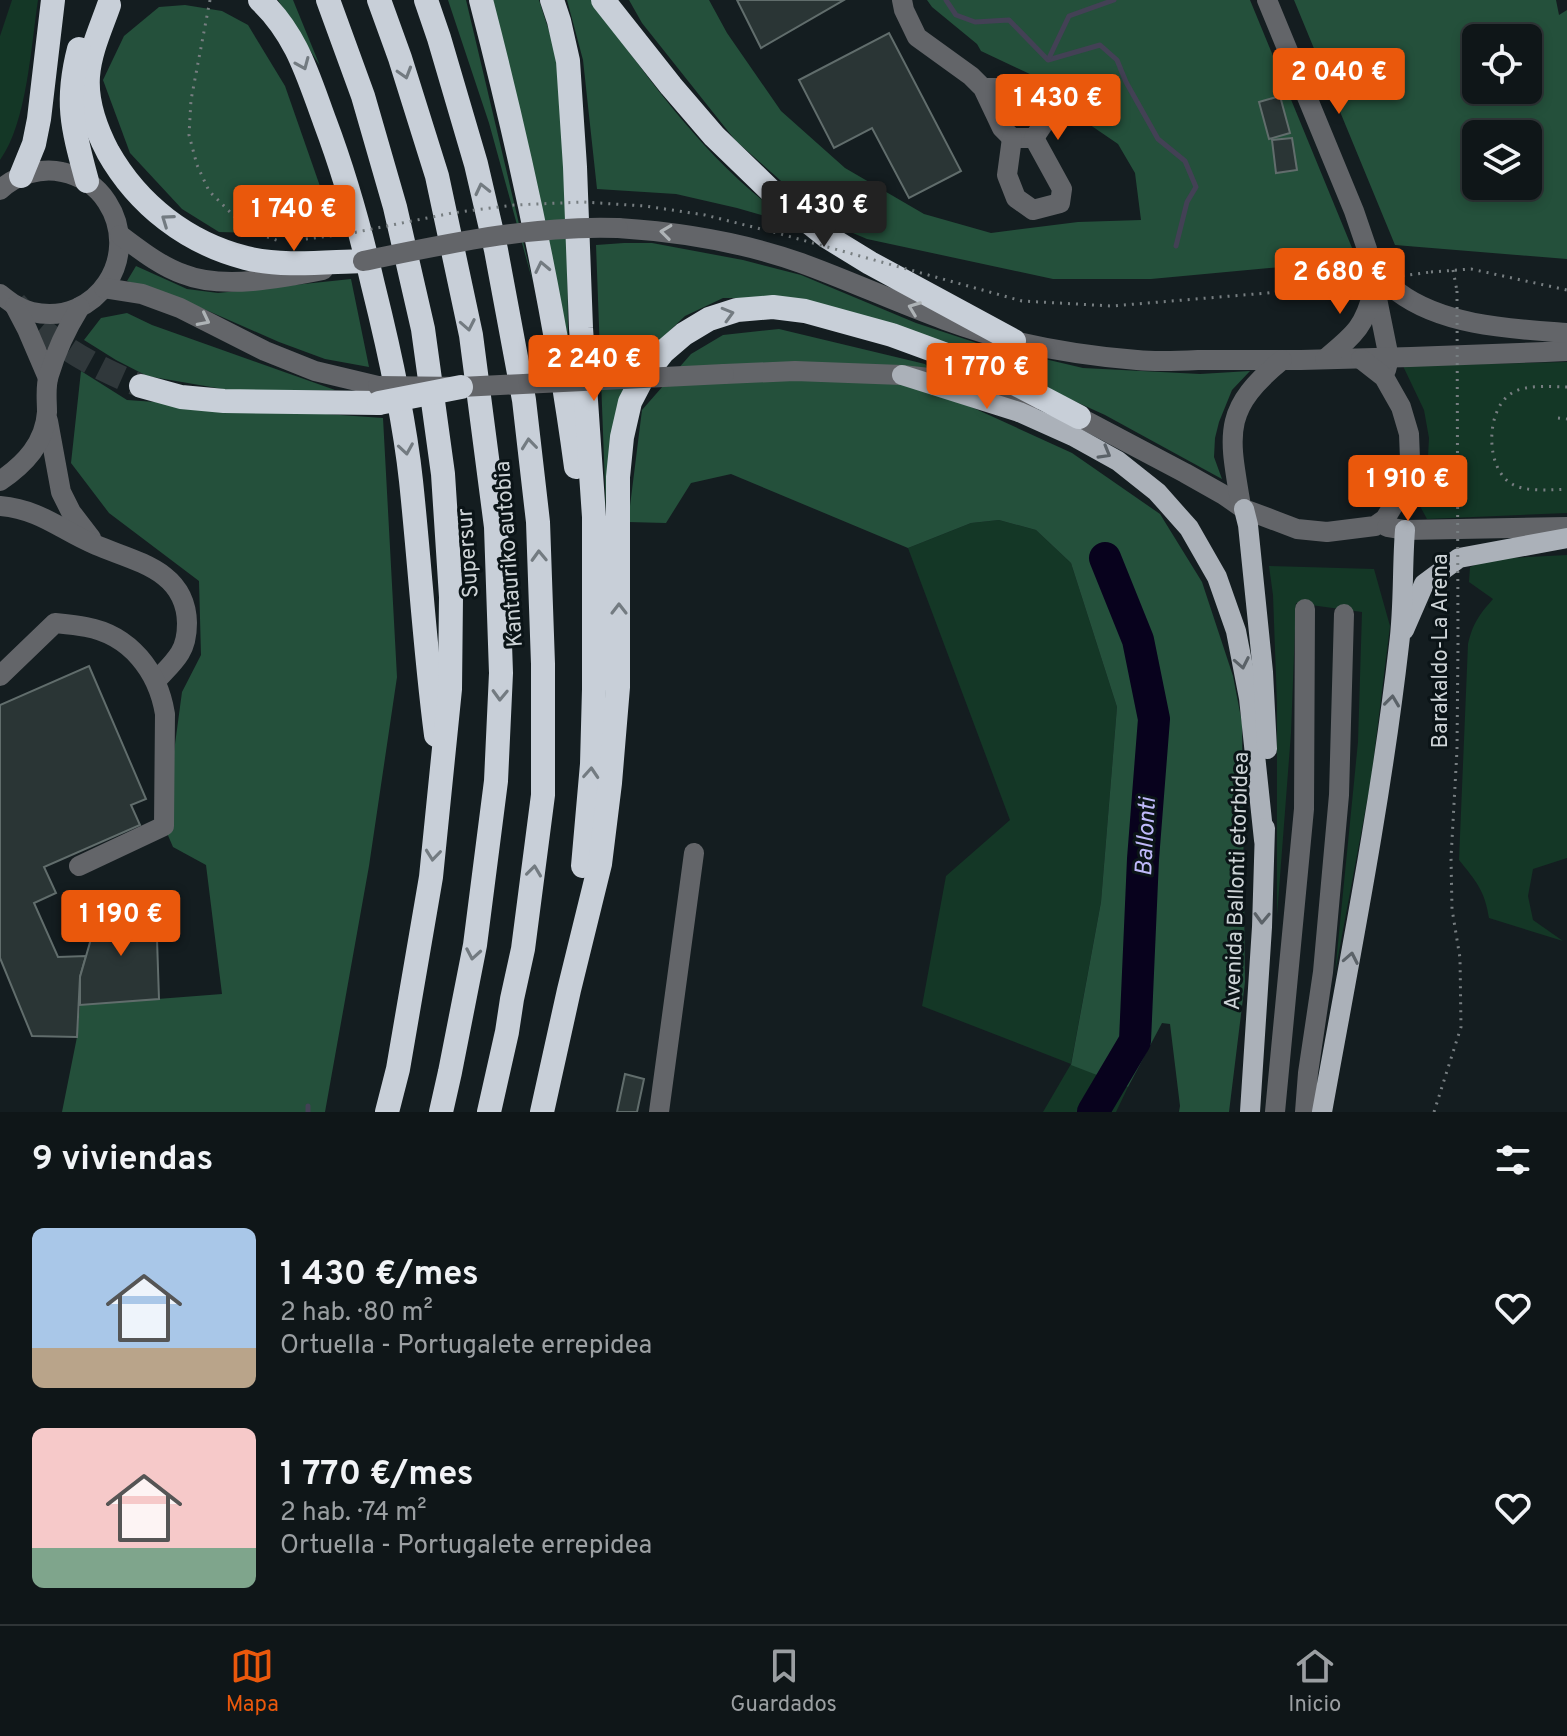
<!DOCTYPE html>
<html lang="es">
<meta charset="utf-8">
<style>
body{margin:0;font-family:Overpass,sans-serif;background:#1d2325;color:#f1f3f6;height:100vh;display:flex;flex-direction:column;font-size:30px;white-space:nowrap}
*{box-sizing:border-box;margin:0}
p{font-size:26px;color:#9b9fa2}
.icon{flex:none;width:44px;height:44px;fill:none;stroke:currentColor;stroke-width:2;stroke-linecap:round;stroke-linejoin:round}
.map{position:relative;height:1112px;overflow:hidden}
.details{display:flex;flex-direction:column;background:#0f1618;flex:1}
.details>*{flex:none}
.controls{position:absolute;left:1462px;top:24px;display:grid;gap:16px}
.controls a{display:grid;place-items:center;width:80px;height:80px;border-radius:12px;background:#0f1618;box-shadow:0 4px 12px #0003,0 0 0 2px #2f3537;font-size:40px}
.price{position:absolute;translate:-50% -68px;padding:0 18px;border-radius:8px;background:#ea580c;color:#fff;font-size:26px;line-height:52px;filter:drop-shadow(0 2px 4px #0008)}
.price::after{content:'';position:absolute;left:50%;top:48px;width:24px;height:18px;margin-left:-12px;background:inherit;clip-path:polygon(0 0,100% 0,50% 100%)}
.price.selected{background:#222;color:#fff}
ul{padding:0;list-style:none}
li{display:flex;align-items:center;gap:24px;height:200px;padding:0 32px}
li span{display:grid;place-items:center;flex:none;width:224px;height:160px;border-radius:12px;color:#555}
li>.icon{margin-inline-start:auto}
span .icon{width:96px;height:96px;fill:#fffc;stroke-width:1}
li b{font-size:34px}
h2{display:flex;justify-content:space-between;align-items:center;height:96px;padding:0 32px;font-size:34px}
.menu{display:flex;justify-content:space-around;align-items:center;height:112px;border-top:2px solid #2f3537;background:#0f1618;font-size:22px;color:#9b9fa2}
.menu a{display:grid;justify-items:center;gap:4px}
.menu .selected{color:#ea580c}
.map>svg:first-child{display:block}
.green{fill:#143726}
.forest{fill:#24503b;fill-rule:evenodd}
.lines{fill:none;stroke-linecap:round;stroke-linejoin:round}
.stream{stroke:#434155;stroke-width:5}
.river{stroke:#08021d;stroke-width:32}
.building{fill:#2a3535;stroke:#616d6c;stroke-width:2}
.highway-tunnel{stroke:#30383b;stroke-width:24;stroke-dasharray:24 12;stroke-linecap:butt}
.path{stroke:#777e81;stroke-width:3;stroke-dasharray:2 6;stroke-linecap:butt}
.minor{stroke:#636569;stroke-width:20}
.major{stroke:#abb1b9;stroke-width:20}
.highway{stroke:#c8cfd8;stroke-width:24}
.path-bridge{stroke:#777e81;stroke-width:3;stroke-dasharray:2 6;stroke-linecap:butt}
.minor-bridge{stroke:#636569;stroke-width:20}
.highway-bridge{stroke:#c8cfd8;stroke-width:24}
.oneway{stroke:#737b81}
.oneway2{stroke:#aeb3b6}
.oneway3{stroke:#5b6268}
.labels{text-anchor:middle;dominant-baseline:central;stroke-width:6;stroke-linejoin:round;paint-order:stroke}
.street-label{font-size:22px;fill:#ced4d7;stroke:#0b1417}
.water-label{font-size:24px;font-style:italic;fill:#bfb9f9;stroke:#0b1417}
</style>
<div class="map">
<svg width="1567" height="1112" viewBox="0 0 1567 1112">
<rect width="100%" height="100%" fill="#141d20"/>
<!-- green -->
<g class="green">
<path d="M12,0H38C31,46 27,123 0,160V36Z"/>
<polygon points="1567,362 1567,513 1427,519 1421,508 1427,475 1429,438 1424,410 1403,366"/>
<polygon points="999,520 1036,530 1071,563 1117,707 1101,902 1071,1064 1128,1087 1116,1112 1043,1112 1071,1064 922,1006 946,876 1010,820 908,548 971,523"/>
<path d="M1567,555V858L1533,869L1528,896L1533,920L1563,941L1489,918C1485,891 1476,881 1459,860L1468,644C1473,623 1479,615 1493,599L1469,582L1470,567L1491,559Z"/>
<polygon points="1269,566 1374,569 1390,626 1371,780 1335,973 1358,742 1362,612 1296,603 1291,733 1277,916 1277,704 1273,595"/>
</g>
<!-- forest -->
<g class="forest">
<polygon points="278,0 293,0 320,66"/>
<polygon points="448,0 466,0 533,283 489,123"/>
<polygon points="493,0 539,0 559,62 567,190 568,338"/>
<path d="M567,0H591C649,79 713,172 797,225L737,208L676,194L597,189L583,60Z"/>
<polygon points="629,0 709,0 727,33 781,111 845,168 924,214 991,233 1078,222 1141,220 1135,173 1118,144 1061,105 1051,84 981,51 977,44 932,7 927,0 1250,0 1357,260 1151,279 1053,279 867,239 827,222 735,140 642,23"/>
<path d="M1294,0H1556L1559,15L1567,10V259L1395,245ZM1476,38H1528V90H1476ZM1476,134H1528V186H1476Z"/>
<polygon points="185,5 222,11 248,25 285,86 337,235 219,232 182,209 130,153 103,80 124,36 159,7"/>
<polygon points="624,243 652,243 743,260 801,275 916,323 977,343 1083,368 1200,374 1250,371 1232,390 1219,422 1215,438 1214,457 1222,479 1105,415 964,351 780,300 741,298 723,298 685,316 639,360 616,420 606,513 596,245"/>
<polygon points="136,266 187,289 218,293 351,279 369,367 325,359 279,342 204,309 127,281"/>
<polygon points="127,313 152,325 335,390 240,392 147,376 116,360 84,340 101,318"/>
<polygon points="779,329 925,364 967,405 1072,453 1160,514 1202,582 1233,676 1242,723 1245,982 1229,1112 1179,1112 1180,1106 1170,1024 1162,1023 1128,1087 1071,1065 1101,902 1117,707 1071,563 1036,530 999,520 971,523 908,548 731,474 691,483 666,523 628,522 642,410 691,354 723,335"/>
<polygon points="81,371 127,400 383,418 397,677 369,866 325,1112 62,1112 77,1037 80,1005 222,994 206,865 173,847 164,826 182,692 201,655 199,581 109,513 71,463"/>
</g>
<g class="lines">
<!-- stream -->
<g class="stream">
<polyline points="946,0 956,15 975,22 1009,20 1048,60 1100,45 1117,60 1126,82 1158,139 1185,161 1196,187 1187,202 1176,246"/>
<polyline points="1049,58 1069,16 1114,0"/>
<polyline points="308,1106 308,1112"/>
</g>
<!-- river -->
<polyline class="river" points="1093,1112 1135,1041 1143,859 1154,719 1138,640 1105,558"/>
</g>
<!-- building -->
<g class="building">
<polygon points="737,0 844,0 761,48"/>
<polygon points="889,33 961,171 909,198 872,128 834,148 799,80"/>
<polygon points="1280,96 1290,133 1269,139 1259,102"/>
<polygon points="1292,138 1297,170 1276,173 1272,140"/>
<polygon points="89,666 146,799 131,805 140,825 44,867 56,893 34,903 58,957 86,956 80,977 77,1037 32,1036 0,958 0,705"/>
<polygon points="156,909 159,999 80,1005 80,977 93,932 93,911"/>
<polygon points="625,1074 644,1079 637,1112 617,1112"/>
</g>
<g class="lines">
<!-- highway-tunnel -->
<path class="highway-tunnel" d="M15,303C51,344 92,366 141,386"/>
<!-- path -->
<g class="path">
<polyline points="210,0 191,100 189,135 197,165 209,191 248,230 279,241"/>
<polyline points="290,241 338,235"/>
<polyline points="1453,270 1457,291"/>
<polyline points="1431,272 1471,269 1567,290"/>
<path d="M1567,387C1551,387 1526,384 1512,393C1485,409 1485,469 1512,484C1524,492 1553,490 1567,489"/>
<polyline points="1558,418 1567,419"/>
<polyline points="1434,1112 1461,1027 1460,958 1452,909 1451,858 1457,750 1458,643"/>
</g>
<!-- minor -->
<g class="minor">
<polyline points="902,0 904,10 917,37 971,76 983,88 1002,128 1012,138 1034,138 1044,123 1030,94 1019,88 983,88"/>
<polyline points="1267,0 1354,211 1367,249 1389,358 1386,370"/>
<polyline points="1012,138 1007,175 1016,198 1033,210 1060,203 1062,189 1034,138"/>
<path d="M0,190C16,175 41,167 62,172C81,176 97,186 107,202C142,256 97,327 32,312C19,309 10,302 0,294"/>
<path d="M618,228C680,232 742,242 801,263C873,289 943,325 1018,342C1057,351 1097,357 1137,360C1157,362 1178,361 1198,360C1232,360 1266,360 1301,360C1390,358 1478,355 1567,351"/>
<path d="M120,235C139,249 160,266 183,274C222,290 283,278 323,270"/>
<path d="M1372,257C1380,268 1388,284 1398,292C1443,326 1513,329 1567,333"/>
<polyline points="104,288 142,294 180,308 265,351 315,371 378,386"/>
<polyline points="15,306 27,329 48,378"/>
<path d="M1325,359C1355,334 1364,328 1374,289"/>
<polyline points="724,374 795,371 902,375 965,382 1033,401"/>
<polyline points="1067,413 1079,417 1185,473 1224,495 1244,509 1276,521 1297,529 1327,532 1375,526 1385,519 1405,486 1410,459 1409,434 1401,407 1384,377 1361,359"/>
<polyline points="48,421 61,492 71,512 91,538"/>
<path d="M0,481C25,464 45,443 47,412C47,400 45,386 49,375C56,351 67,328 80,307"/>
<path d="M0,506C42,510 60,530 96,545C136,562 186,570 187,623C187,633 185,645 180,653C174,663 164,672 156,681"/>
<path d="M1241,506C1229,434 1221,410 1282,360"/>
<polyline points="1387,527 1405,530 1567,527"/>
<path d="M0,676L55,623C65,624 76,625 86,627C130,635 158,671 165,714L164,826L79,866"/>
<polyline points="659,1112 694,853"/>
<polyline points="1275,1112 1304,809 1305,609"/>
<polyline points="1305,1112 1308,1073 1323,972 1339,795 1344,614"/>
</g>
<!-- major -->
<g class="major">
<polyline points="902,375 1019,412 1073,436 1118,461 1157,492 1189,528 1217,577 1236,631 1249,698 1264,840"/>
<polyline points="1244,509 1248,525 1263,672 1267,749"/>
<polyline points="1404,630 1424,584 1459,558 1567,538"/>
<polyline points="1250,1112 1262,927 1265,828"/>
<path d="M1322,1112C1350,957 1381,802 1399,645C1404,607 1402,568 1405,530"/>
</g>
<!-- highway -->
<g class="highway">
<path d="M260,0C297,35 308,76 325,122C345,175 360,229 373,285C389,349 404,415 411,481C420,566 425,651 436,735"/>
<polyline points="328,0 363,96 395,207 423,329 443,474 451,597 450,689 431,877 398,1069 387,1112"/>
<polyline points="379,0 400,58 437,176 471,335 496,527 501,673 496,781 475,945 450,1072 441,1112"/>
<polyline points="426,0 439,38 476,164 496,250 524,400 538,522 543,664 543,795 523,949 512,999 507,1032 489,1112"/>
<path d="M481,0C521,154 555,310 576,467"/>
<polyline points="552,0 559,21 568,61 575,167 581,328 594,517 594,689 592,764 583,866"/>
<polyline points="603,0 671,86 714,136 776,196 826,236 870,263 1014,341"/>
<path d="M109,5C101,28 90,51 88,76C86,103 96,129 108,152C138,205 187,243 246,258C283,267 324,262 363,261"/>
<path d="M79,49C65,103 73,129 87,181"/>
<polyline points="21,176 34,144 39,119 53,0"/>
<polyline points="141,386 181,397 224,401 379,403"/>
<polyline points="542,1112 569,990 600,864 610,783 618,687 618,477 622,437 630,402 642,379 663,352 684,334 709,319 737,310 773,307 805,311 892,335 952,357 1018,385 1079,417"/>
</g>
<!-- path-bridge -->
<g class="path-bridge">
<polyline points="347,234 452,213 514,205 583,202 645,206 705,215 777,233 1022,301 1112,306 1267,293 1431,272"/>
<polyline points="1457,291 1458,643"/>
</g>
<!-- minor-bridge -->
<g class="minor-bridge">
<path d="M363,261C447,244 531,225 618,228"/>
<polyline points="378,386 461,387 724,374"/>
</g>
<!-- highway-bridge -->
<polyline class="highway-bridge" points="379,403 461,387"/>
</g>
<!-- one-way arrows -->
<defs><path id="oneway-chevron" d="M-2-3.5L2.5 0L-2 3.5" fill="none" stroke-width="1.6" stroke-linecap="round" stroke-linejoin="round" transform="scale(2)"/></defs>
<g class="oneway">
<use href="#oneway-chevron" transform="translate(303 64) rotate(67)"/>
<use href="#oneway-chevron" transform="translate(405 73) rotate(73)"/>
<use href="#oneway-chevron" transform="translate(482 189) rotate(-103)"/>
<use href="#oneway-chevron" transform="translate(167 220) rotate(-145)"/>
<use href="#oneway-chevron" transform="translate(542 267) rotate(-102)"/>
<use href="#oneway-chevron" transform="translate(728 314) rotate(-16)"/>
<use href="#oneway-chevron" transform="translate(468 325) rotate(79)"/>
<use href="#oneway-chevron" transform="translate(529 444) rotate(-96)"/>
<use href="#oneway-chevron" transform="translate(406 449) rotate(81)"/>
<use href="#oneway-chevron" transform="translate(539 556) rotate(-92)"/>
<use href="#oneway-chevron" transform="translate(619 609) rotate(-90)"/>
<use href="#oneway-chevron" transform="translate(500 695) rotate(92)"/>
<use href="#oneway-chevron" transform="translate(591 773) rotate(-86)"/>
<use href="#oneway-chevron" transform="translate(433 855) rotate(96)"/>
<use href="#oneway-chevron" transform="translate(534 871) rotate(-83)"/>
<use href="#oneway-chevron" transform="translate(473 954) rotate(100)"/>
</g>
<g class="oneway2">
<use href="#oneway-chevron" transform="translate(666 232) rotate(-173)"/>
<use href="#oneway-chevron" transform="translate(914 308) rotate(-159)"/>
<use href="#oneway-chevron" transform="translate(204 320) rotate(27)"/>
</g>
<g class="oneway3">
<use href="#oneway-chevron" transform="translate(1105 453) rotate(30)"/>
<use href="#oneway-chevron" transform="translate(1242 663) rotate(79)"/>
<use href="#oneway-chevron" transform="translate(1392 701) rotate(-83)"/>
<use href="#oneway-chevron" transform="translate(1262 918) rotate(92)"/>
<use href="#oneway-chevron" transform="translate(1351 958) rotate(-79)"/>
</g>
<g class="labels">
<!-- street labels -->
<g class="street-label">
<text transform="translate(469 553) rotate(-94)">Supersur</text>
<text transform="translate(510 554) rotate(-94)">Kantauriko autobia</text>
<text transform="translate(1441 651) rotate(-90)">Barakaldo-La Arena</text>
<text transform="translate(1238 881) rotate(-88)">Avenida Ballonti etorbidea</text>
</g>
<!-- water labels -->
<g class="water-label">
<text transform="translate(1147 837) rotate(-87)">Ballonti</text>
</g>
</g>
</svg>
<div class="controls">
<a><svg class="icon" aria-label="locate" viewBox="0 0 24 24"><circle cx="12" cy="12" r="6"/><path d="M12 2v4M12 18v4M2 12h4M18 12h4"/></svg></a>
<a><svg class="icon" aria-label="layers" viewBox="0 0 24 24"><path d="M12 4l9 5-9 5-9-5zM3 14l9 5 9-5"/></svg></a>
</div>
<b class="price" style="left:1339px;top:116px">2 040 €</b>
<b class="price" style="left:1058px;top:142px">1 430 €</b>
<b class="price selected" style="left:824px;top:249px">1 430 €</b>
<b class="price" style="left:294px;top:253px">1 740 €</b>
<b class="price" style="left:1340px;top:316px">2 680 €</b>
<b class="price" style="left:594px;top:403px">2 240 €</b>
<b class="price" style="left:987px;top:411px">1 770 €</b>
<b class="price" style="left:1408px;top:523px">1 910 €</b>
<b class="price" style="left:121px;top:958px">1 190 €</b>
</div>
<section class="details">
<h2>9 viviendas<svg class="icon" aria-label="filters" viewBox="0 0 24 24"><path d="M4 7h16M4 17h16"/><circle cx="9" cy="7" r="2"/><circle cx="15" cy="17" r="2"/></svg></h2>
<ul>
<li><span style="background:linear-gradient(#a9c7e8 75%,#b9a48a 0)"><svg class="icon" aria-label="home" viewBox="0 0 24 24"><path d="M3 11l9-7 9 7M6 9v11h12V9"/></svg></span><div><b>1 430 €/mes</b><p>2 hab. · 80 m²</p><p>Ortuella - Portugalete errepidea</p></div><svg class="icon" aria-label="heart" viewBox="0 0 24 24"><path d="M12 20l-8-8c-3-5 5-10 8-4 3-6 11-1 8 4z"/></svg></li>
<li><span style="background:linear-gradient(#f6c9c9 75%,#7fa58c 0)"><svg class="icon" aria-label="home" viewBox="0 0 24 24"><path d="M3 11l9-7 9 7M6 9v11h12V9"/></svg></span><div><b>1 770 €/mes</b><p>2 hab. · 74 m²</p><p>Ortuella - Portugalete errepidea</p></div><svg class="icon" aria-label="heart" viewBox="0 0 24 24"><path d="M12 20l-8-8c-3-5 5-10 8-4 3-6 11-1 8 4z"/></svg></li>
</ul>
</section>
<nav class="menu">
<a class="selected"><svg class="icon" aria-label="map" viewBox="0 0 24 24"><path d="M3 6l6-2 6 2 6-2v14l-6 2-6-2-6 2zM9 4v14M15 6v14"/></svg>Mapa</a>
<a><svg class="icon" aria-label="saved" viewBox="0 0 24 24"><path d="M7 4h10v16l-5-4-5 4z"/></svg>Guardados</a>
<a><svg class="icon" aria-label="home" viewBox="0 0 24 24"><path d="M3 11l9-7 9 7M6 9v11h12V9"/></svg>Inicio</a>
</nav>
